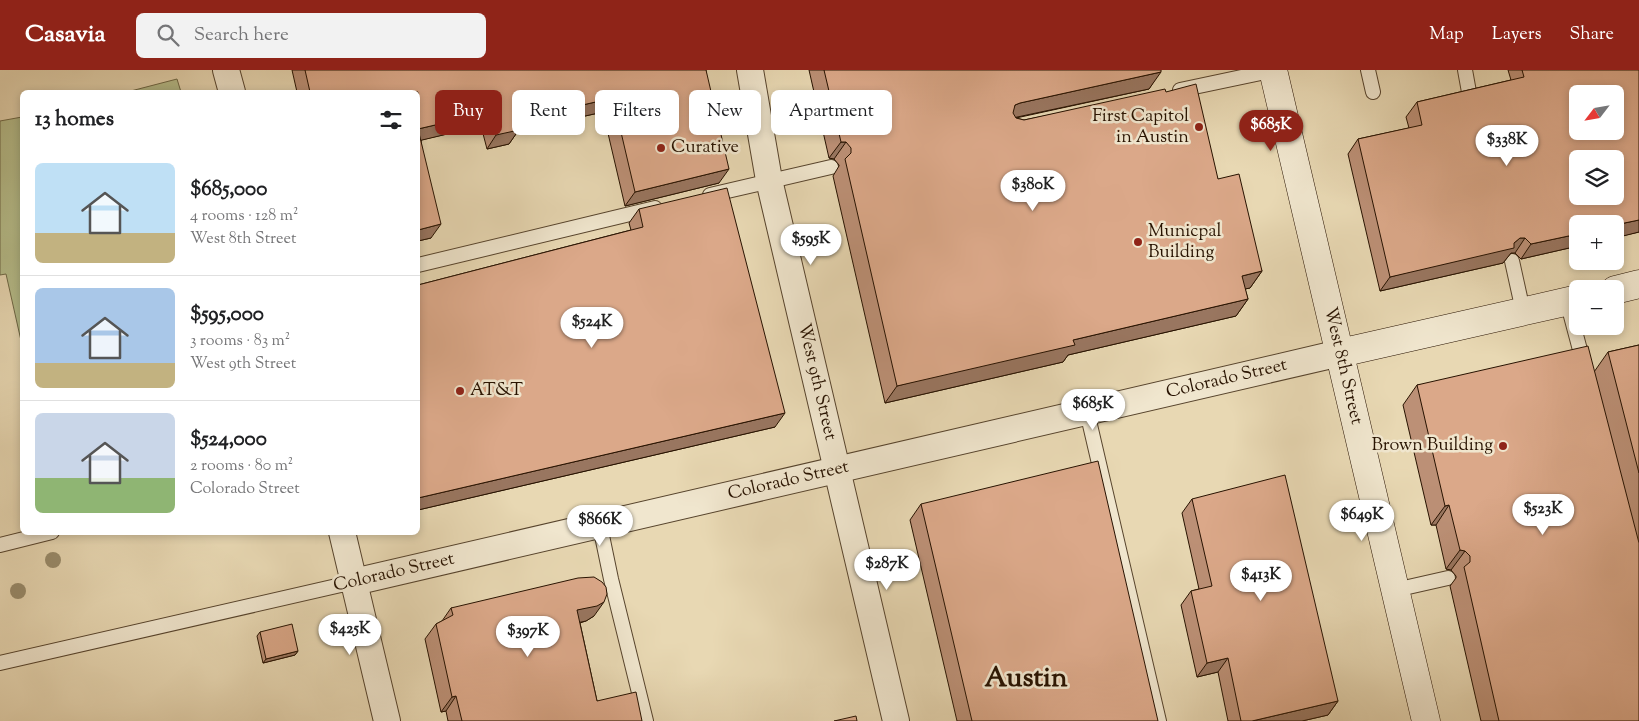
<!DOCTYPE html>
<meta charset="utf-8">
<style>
body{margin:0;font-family:"Sorts Mill Goudy",serif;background:#f2f2f2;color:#202124;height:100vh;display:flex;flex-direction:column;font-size:19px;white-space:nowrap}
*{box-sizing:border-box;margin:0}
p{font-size:16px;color:#757577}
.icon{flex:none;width:28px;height:28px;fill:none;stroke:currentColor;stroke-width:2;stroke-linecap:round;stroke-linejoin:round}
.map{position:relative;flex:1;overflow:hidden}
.drawer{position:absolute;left:20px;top:20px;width:400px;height:445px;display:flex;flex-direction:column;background:#fff;border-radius:8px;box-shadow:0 2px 8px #0003}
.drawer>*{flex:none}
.banner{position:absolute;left:435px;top:20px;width:475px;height:45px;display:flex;gap:10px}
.needle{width:32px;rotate:239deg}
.buttons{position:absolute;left:1569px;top:15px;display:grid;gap:10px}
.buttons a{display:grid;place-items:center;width:55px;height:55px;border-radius:8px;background:#fff;box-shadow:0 2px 8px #0003;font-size:25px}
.price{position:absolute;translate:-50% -42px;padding:0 11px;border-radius:18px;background:#fff;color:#222;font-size:16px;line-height:32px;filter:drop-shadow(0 1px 2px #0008)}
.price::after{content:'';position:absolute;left:50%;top:30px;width:15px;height:11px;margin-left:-8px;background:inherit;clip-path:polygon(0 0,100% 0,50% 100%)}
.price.current{background:#8f2418;color:#fff}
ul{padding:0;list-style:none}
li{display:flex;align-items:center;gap:15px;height:125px;padding:0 15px}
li+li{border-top:1px solid #e0e0e0}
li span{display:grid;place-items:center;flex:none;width:140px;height:100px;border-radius:8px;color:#555}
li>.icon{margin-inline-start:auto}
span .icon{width:60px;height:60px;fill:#fffc;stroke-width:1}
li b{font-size:21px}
h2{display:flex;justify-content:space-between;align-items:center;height:60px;padding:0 15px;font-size:21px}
.tag{padding:0 18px;border-radius:8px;background:#fff;box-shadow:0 2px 8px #0003;font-size:18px;line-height:45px}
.tag.current{background:#8f2418;color:#fff}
header{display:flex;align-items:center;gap:30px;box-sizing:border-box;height:70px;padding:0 25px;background:#8f2418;color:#fff}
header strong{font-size:24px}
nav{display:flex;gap:28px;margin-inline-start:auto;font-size:18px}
.search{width:350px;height:45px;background:#f2f2f2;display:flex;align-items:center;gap:12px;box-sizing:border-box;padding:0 18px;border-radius:8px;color:#757577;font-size:19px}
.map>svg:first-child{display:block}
.green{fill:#b6be8c;stroke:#6e6846}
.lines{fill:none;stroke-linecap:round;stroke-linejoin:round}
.service-casing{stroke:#57442d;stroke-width:16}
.minor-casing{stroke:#57442d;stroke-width:28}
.secondary-casing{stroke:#271200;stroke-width:29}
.service{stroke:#f0e6ce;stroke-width:14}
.minor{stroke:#f0e6ce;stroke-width:26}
.secondary{stroke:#f0e6ce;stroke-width:28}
.tree{fill:#998c6c}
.wall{fill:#bc9076;stroke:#271200}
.shaded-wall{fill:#997660;stroke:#271200}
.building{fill:#dba889;stroke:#271200;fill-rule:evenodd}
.poi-dot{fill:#8f2418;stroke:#f0e6ce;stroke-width:2}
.labels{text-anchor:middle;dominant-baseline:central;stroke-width:5;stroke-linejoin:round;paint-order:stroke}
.poi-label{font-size:18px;fill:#271200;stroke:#f0e6ce;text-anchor:start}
.street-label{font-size:18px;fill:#271200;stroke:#f0e6ce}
.town-label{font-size:28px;font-weight:bold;fill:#271200;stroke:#f0e6ce}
</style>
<header>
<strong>Casavia</strong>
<div class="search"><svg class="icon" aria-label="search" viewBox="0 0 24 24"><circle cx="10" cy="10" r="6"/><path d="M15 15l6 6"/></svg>Search here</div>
<nav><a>Map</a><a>Layers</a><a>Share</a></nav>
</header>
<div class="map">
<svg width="1639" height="651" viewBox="0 0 1639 651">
<rect width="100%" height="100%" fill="#e8d8b3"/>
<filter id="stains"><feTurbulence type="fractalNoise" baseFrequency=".004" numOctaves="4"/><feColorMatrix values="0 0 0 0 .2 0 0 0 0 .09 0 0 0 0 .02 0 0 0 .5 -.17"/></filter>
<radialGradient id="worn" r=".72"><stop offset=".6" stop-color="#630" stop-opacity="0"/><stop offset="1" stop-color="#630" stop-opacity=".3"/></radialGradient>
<!-- green -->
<g class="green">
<polygon points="177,9 181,22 127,22"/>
<polygon points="22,47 22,275 6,204 0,205 0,51"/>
</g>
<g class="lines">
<!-- service casing -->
<g class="service-casing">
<g id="service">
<polyline points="1368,0 1373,22"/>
<polyline points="1465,0 1469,22"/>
<polyline points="1180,20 1275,0"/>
<polyline points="710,125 831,97"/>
<polyline points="1512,191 1523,241"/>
<polyline points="418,195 655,138"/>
<polyline points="1567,231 1584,295"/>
<polyline points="1087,342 1159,651"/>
<polyline points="600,456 611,509 646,651"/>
<polyline points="0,475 52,462"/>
<polyline points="1395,520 1448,508"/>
<polyline points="0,593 354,512"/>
</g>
</g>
<!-- minor casing -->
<g class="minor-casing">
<g id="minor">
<polyline points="226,0 232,22"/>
<path id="s1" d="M750,0L769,110L896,651"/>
<polyline points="342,462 387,651"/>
<path id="s2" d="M354,512L1340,283"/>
</g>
</g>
<!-- secondary casing -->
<g class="secondary-casing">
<g id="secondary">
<path id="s3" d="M1273,0L1426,651"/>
<polyline points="1615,220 1639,214"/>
<polyline points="1340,283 1578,229"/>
</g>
</g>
<!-- service -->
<use href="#service" class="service"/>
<!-- minor -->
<use href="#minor" class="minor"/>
<!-- secondary -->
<use href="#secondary" class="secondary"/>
</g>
<!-- trees -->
<g class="tree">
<circle cx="53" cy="490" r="8"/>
<circle cx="18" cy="521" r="8"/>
</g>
<!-- wall -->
<g class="wall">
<polygon points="292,0 706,0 719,113 625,136 603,42 518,61 509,74 487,79 481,56 421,70 431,168 418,171 418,22 297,22"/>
<polygon points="809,0 1161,0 1149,19 1016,48 1024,50 1166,22 1218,109 1262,201 1250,218 1245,219 1248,229 1236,246 1068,285 1063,292 885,333 833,106 839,96 839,95 834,89 829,88"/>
<polygon points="1508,0 1639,0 1639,162 1521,189 1515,183 1511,183 1503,193 1380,221 1348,84 1358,69 1409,58 1406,47 1417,32 1511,10"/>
<polygon points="639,139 775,357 418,440 418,215 631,160 629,153"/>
<polygon points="1639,275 1639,651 1481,651 1450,516 1456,508 1456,506 1451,500 1446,499 1436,455 1431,455 1403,335 1417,315 1594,302 1608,282"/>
<polygon points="1192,429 1338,631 1328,645 1302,651 1228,651 1218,602 1197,607 1181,535 1191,521 1199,519 1182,443"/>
<polygon points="921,434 1158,651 957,651 910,450"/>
<polygon points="451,538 594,546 586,551 580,553 597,631 642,651 448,651 446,641 441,642 425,569 436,554 442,551"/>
<polygon points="260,562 298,581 295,585 263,593 257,566"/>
</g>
<!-- shaded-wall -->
<g class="shaded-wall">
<polygon points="1161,2 1149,19 1008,49 1015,35 1020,33"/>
<polygon points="613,28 603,42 518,61 509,74 487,79 496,65 517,50"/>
<polygon points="491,42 481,56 418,71 418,59"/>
<polygon points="841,72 846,72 834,89 829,88"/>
<polygon points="729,99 719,113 625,136 635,122"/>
<polygon points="1639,150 1639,162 1615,168 1615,155"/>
<polygon points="441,154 431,168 418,171 418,160"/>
<polygon points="1578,164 1578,176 1521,189 1531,174"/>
<polygon points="1520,168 1525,168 1515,183 1511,183 1503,193 1380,221 1390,207 1514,173"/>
<polygon points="1262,201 1250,218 1230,222 1242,206"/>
<polygon points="1248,229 1236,246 1068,285 1063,292 885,333 897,316 1073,270"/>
<polygon points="785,343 775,357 418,440 418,428"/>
<polygon points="1449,435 1436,455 1431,455 1445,436"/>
<polygon points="1460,480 1465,481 1451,500 1446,499"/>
<polygon points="604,532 594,546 586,551 567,555 577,540"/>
<polygon points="298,581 295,585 263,593 266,589"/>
<polygon points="1228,588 1218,602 1197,607 1207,593"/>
<polygon points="456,626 446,641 441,642 452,627"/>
<polygon points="1338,631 1328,645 1302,651 1252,651"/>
</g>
<!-- building -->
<g class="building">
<polygon points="305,0 706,0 729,99 635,122 613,28 517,50 519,60 496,65 491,42 418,59 441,154 418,160 418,22 310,22"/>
<polygon points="824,0 1161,0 1161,2 1020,33 1015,35 1013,43 1016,48 1024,50 1165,19 1166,22 1196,14 1218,109 1239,104 1262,201 1242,206 1248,229 1073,270 1075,275 897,316 845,89 851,83 851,78 846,72 841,72"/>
<path d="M1522,0H1639V150L1615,155V154H1578V164L1531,174L1525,168H1520L1514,173V178L1390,207L1358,69L1422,55L1417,32L1524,7ZM1578,24H1615V61H1578ZM1578,89H1615V126H1578Z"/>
<polygon points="727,118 785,343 418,428 418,215 643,157 639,139"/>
<polygon points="1639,275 1639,403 1608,282"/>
<polygon points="1588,276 1639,473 1639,651 1499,651 1464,497 1470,492 1470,486 1465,481 1460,480 1449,435 1445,436 1417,315"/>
<polygon points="1098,391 1158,651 972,651 921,434"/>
<polygon points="1285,405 1338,631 1252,651 1241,651 1228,588 1207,593 1191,521 1212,516 1192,429"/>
<polygon points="594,507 602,512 606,517 607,524 604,532 597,536 577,540 597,631 636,622 642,651 462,651 456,626 452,627 436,554 453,545 451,538 578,508"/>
<polygon points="292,554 298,581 266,589 260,562"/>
<polygon points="856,646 857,651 834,651"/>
</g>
<!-- markers -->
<g class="poi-dot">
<circle cx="1199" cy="57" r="5"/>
<circle cx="661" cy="78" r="5"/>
<circle cx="1138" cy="172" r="5"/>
<circle cx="460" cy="321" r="5"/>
<circle cx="1503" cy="376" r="5"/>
</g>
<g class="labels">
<!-- poi labels -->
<g class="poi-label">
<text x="1189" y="47" text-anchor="end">First Capitol<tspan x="1189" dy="21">in Austin</tspan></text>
<text x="671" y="78">Curative</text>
<text x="1148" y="162">Municpal<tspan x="1148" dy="21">Building</tspan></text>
<text x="470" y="321">AT&amp;T</text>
<text x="1493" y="376" text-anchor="end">Brown Building</text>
</g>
<!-- street labels -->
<g class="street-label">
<text stroke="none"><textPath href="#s3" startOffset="304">West 8th Street</textPath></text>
<text stroke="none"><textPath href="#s2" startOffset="896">Colorado Street</textPath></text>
<text stroke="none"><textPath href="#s1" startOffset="319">West 9th Street</textPath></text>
<text stroke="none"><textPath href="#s2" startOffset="446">Colorado Street</textPath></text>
<text transform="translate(394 503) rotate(-13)">Colorado Street</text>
</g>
<!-- town labels -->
<g class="town-label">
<text x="1026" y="609">Austin</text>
</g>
</g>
<rect width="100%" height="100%" filter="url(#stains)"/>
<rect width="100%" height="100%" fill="url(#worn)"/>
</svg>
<div class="buttons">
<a><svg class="needle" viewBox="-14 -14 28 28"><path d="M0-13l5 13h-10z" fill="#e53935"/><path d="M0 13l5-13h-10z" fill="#757577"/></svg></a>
<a><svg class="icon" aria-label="layers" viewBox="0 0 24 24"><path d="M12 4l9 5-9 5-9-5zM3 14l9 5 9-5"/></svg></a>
<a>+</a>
<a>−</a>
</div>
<b class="price current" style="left:1271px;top:82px">$685K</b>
<b class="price" style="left:1507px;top:97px">$338K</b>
<b class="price" style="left:1033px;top:142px">$380K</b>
<b class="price" style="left:811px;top:196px">$595K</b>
<b class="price" style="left:592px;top:279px">$524K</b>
<b class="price" style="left:1093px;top:361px">$685K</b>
<b class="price" style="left:1543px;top:466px">$523K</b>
<b class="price" style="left:1362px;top:472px">$649K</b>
<b class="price" style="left:600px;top:477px">$866K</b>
<b class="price" style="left:887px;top:521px">$287K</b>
<b class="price" style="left:1261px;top:532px">$413K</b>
<b class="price" style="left:350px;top:586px">$425K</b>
<b class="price" style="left:528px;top:588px">$397K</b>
<div class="banner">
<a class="tag current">Buy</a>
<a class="tag">Rent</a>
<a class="tag">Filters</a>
<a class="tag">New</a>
<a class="tag">Apartment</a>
</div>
<section class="drawer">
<h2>13 homes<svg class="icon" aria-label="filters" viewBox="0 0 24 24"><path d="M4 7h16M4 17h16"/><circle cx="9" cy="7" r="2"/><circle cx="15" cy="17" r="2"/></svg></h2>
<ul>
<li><span style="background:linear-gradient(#bfe0f5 70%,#c2b280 0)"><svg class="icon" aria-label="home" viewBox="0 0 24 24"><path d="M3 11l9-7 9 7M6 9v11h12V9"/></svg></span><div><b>$685,000</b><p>4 rooms · 128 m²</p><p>West 8th Street</p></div></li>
<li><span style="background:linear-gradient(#a9c7e8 75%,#c2b280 0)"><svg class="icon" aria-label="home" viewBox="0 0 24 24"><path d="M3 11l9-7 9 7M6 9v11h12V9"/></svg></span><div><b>$595,000</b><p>3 rooms · 83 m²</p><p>West 9th Street</p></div></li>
<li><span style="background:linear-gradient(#c9d6e8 65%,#8fb573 0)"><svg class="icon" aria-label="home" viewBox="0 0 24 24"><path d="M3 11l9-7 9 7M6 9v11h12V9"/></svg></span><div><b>$524,000</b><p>2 rooms · 80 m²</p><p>Colorado Street</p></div></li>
</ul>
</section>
</div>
